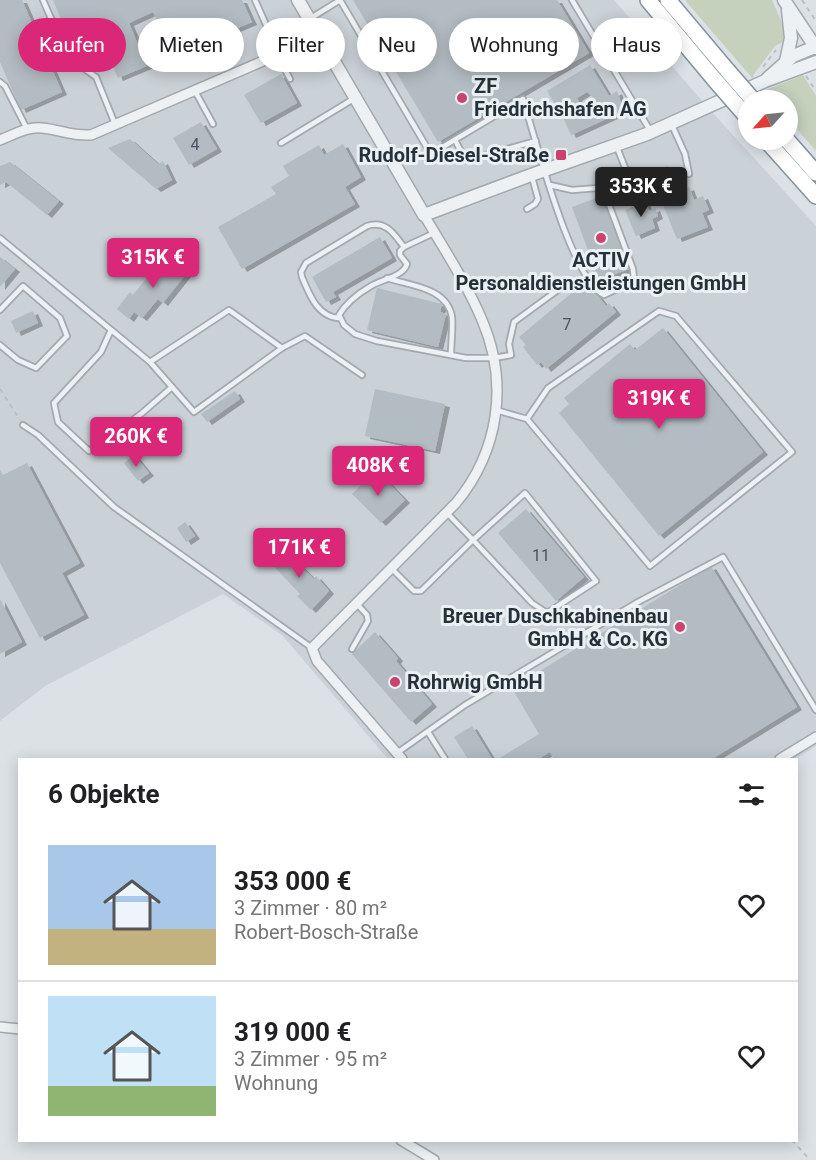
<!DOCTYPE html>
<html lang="de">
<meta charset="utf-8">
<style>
body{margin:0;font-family:Roboto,sans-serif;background:#f6f6f6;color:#202124;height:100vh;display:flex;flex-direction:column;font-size:22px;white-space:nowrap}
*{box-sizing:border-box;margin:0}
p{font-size:20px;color:#757577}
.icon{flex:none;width:33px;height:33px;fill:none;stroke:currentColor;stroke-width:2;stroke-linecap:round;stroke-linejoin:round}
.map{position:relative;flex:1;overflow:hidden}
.side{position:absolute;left:18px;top:758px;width:780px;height:384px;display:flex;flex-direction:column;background:#fff;border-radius:0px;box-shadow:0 3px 15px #0003}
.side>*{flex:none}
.top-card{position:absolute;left:18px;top:18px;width:780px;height:54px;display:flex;gap:12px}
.needle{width:39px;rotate:243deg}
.fabs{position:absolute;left:738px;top:90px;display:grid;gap:12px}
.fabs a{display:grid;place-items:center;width:60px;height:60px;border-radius:50%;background:#fff;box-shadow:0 3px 15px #0003;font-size:30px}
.price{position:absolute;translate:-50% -51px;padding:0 14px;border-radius:6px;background:#db2777;color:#fff;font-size:20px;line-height:39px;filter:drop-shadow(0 2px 3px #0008)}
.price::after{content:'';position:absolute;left:50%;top:36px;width:18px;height:14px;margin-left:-9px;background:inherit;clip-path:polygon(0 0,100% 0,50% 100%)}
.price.current{background:#222;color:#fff}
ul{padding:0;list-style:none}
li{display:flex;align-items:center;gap:18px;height:150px;padding:0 30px}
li+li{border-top:2px solid #e0e0e0}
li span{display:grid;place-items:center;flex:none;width:168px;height:120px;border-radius:0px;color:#555}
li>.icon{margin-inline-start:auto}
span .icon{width:72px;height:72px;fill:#fffc;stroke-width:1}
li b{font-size:26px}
h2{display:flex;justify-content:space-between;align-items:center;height:72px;padding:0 30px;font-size:26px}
.pill{padding:0 21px;border-radius:27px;background:#fff;box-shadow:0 3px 15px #0003;font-size:21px;line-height:54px}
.pill.current{background:#db2777;color:#fff}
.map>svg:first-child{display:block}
.built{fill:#cad1d7}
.green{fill:#c5d0bd}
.building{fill:#b3bcc2;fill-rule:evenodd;filter:url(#shadow)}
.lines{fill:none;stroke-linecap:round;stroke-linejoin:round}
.service-casing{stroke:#a2a9af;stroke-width:8}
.minor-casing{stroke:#a2a9af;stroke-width:12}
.tertiary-casing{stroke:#a2a9af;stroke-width:15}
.trunk-casing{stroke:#84929c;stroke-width:18}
.path{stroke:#babfc4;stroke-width:2;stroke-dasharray:4.5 4.5;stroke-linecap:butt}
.service{stroke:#eef1f4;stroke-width:4.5}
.minor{stroke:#eef1f4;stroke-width:9}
.tertiary{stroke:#eef1f4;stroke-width:12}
.trunk{stroke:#fff;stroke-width:15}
.trunk-bridge-casing{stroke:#84929c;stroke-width:18;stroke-linecap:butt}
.trunk-bridge{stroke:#fff;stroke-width:15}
.poi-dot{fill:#cb416f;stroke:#ebf0f4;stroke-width:2}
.labels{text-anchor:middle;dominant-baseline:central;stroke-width:6;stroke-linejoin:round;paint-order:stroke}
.number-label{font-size:16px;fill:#49545d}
.poi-label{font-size:20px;font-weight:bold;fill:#26323b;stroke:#ebf0f4;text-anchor:start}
</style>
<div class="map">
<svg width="816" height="1160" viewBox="0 0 816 1160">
<defs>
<filter id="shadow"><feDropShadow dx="5" dy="3" stdDeviation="0" flood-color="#0004"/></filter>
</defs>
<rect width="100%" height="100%" fill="#dce1e6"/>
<!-- built -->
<polygon class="built" points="0,0 614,0 711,111 816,226 816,746 796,759 388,759 282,635 223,594 45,686 0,721"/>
<!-- green -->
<g class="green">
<polygon points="685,0 772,0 786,32 785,41 775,46 754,74 753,79"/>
<polygon points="803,75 816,96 816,151 788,119 788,100 772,100 763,91"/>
</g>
<!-- building -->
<g class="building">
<polygon points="0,0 22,0 62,92 21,110 0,62"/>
<path d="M53,0H242L252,22L118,78L99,35L72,46ZM153,12L164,36L139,47L129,23Z"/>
<polygon points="353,0 557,0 589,53 438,142"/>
<path d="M590,65L609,96L617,91L624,111L571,135L562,115L571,111L567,104L558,109L547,91ZM587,92L596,100L581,106L577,98Z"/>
<polygon points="281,74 297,103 261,123 244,95"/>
<polygon points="201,122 217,149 189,165 173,138"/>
<polygon points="130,139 158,164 163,161 172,180 156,189 108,148"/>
<polygon points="343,144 361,177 345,187 355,204 242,269 218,227 276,194 271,187 289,176 283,166 319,145 324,155"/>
<polygon points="10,162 59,201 47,215 6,182 0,185 0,166"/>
<polygon points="668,166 678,192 689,187 694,200 703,196 709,210 702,213 708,227 677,239 650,173"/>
<polygon points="602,196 629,269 599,280 572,207"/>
<polygon points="645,202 649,211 655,208 658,216 652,219 655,228 636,236 625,210"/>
<polygon points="380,237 392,258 333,292 336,297 326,302 312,277"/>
<polygon points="164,256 186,274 163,303 158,299 142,318 134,312 129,319 117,309 130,292 133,295"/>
<polygon points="0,257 15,269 0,287"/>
<polygon points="586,281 606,306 609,303 616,312 546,369 541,362 537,365 523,347 526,345 519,337"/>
<polygon points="377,288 442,304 440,312 446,314 438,347 367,330"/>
<polygon points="33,311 38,323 16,333 11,321"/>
<polygon points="663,328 763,452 659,536 559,413 569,404 564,398 630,344 635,350"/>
<polygon points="375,389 445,404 435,451 365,436"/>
<polygon points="235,391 240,399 207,422 201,414"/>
<polygon points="134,455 149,473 138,481 124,463"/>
<polygon points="27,463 80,563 62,573 84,615 40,638 0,563 0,470 3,475"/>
<polygon points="376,470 405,500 381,523 352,494"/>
<polygon points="526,509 584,577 556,601 498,533"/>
<polygon points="185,522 195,536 186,542 177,528"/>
<polygon points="280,547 314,579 316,576 329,591 311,610 297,596 300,594 267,559"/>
<polygon points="711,566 797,707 712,759 554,759 550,752 538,759 498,759 539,734 512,688"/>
<polygon points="0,599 22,642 0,654"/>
<polygon points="375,632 398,658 396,661 432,704 411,722 352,654"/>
<polygon points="472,726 492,759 468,759 454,737"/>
</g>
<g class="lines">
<!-- service casing -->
<g class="service-casing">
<g id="service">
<polyline points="43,0 66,53 73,61 96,77 115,124"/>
<polyline points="255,0 279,54"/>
<path d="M340,0L429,151H436L523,99C535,137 571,280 604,295L632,282L634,279L633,269L604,191L598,188L572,190L550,185"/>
<polyline points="572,0 651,132"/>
<polyline points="311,18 340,0"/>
<polyline points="277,55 290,79"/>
<polyline points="0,82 5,86 27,129"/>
<polyline points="195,91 213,124"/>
<polyline points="671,123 685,154 689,174"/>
<path d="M455,140C459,147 462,157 471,159L536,141"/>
<polyline points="281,143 355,98"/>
<polyline points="616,145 626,170 630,191"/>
<polyline points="527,209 535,204 538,199 532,177"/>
<path d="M434,233L404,247L400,251V255L407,264C403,277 382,279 371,286C359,293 346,303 339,315L344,325L355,334L377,341L466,358H494L511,355L509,344L514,322L570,281"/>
<polyline points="0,238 150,362 194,412 282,348 229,310 150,362"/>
<path d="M387,278C410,286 447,287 452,317C453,329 451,343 451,355"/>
<polyline points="0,310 23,286 60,318 67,336 36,368 18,360 0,345"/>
<path d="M340,318C318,318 309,294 302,277L301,272L306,263L367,226C386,220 394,234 404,247"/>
<polyline points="111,330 101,352 54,403 58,422 89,451 141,414 172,387"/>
<polyline points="282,348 305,336 362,375"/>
<polyline points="496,410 527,419 650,566 792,452 676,316 659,311 548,388 527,419"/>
<polyline points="23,425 38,435 114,507 312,648"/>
<polyline points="392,569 414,591 421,591 473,540 532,603 547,613 596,581 525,493 473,540 447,513"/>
<polyline points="352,649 368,621 367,615 357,604"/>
<polyline points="428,732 445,759"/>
<polyline points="397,753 465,705 638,602 723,557 816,710"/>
</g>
</g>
<!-- minor casing -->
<g class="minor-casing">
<g id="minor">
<path d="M0,140C13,135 28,126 42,128C62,130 70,136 91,135L319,37"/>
<path d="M402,759L317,661L312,648L456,503C499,451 509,383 482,320C467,284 444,249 424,215"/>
<polyline points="780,759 816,737"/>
<polyline points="0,1027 20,1029"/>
<polyline points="401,1140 434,1160"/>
</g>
</g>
<!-- tertiary casing -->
<g class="tertiary-casing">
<g id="tertiary">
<polyline points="298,0 424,215 531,175 647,134 765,81 816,62"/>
<polyline points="784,0 816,48"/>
<polyline points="786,61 791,38 788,10"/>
<polyline points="768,78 793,56 815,47"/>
</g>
</g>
<!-- trunk casing -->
<g class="trunk-casing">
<g id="trunk">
<polyline points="648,0 714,79"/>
<polyline points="668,0 727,70"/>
<polyline points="766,140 816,196"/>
<polyline points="787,140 816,173"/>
</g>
</g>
<!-- path -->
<g class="path">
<polyline points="802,0 816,21"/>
<polyline points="763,67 776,50"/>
<polyline points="806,76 816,91"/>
<polyline points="0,389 20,420"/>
<polyline points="792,1140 810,1160"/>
</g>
<!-- service -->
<use href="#service" class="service"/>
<!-- minor -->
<use href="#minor" class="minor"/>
<!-- tertiary -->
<use href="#tertiary" class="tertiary"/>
<!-- trunk -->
<use href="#trunk" class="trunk"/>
<!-- trunk-bridge casing -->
<g class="trunk-bridge-casing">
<g id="trunk-bridge">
<polyline points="727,70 753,100"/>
<polyline points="714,79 748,118"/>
</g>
</g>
<!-- trunk-bridge -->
<use href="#trunk-bridge" class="trunk-bridge"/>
</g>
<!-- markers -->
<g class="poi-dot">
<circle cx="462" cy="98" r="6"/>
<rect x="555" y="149" width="12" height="12" rx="3"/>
<circle cx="601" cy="238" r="6"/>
<circle cx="680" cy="627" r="6"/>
<circle cx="395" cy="682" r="6"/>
</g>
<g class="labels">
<!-- number labels -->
<g class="number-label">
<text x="195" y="144">4</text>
<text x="567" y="324">7</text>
<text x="541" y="555">11</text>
</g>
<!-- poi labels -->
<g class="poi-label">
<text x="474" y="86">ZF<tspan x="474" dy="23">Friedrichshafen AG</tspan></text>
<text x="549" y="155" text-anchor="end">Rudolf-Diesel-Straße</text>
<text x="601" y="260" text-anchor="middle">ACTIV<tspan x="601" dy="23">Personaldienstleistungen GmbH</tspan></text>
<text x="668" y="616" text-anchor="end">Breuer Duschkabinenbau<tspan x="668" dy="23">GmbH &amp; Co. KG</tspan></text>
<text x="407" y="682">Rohrwig GmbH</text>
</g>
</g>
</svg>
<div class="fabs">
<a><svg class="needle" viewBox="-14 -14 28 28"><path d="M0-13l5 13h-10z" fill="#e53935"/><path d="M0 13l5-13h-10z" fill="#757577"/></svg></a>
</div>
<b class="price current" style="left:641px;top:218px">353K €</b>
<b class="price" style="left:153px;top:289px">315K €</b>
<b class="price" style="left:659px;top:430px">319K €</b>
<b class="price" style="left:136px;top:468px">260K €</b>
<b class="price" style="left:378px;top:497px">408K €</b>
<b class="price" style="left:299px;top:579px">171K €</b>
<div class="top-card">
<a class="pill current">Kaufen</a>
<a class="pill">Mieten</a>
<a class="pill">Filter</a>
<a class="pill">Neu</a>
<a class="pill">Wohnung</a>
<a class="pill">Haus</a>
</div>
<section class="side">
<h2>6 Objekte<svg class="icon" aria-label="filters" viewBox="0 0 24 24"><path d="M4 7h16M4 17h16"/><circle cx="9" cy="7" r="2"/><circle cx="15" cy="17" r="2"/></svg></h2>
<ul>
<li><span style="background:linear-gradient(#a9c7e8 70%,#c2b280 0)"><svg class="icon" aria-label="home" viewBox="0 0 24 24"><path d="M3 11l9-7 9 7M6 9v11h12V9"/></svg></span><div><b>353 000 €</b><p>3 Zimmer · 80 m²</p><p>Robert-Bosch-Straße</p></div><svg class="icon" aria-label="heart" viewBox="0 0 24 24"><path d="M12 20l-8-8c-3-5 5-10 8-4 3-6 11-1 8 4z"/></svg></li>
<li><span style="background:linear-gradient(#bfe0f5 75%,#8fb573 0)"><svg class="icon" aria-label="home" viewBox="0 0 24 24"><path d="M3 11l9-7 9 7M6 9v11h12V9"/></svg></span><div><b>319 000 €</b><p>3 Zimmer · 95 m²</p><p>Wohnung</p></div><svg class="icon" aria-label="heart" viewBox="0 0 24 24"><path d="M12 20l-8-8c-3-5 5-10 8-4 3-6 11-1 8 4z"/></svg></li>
</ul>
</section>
</div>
